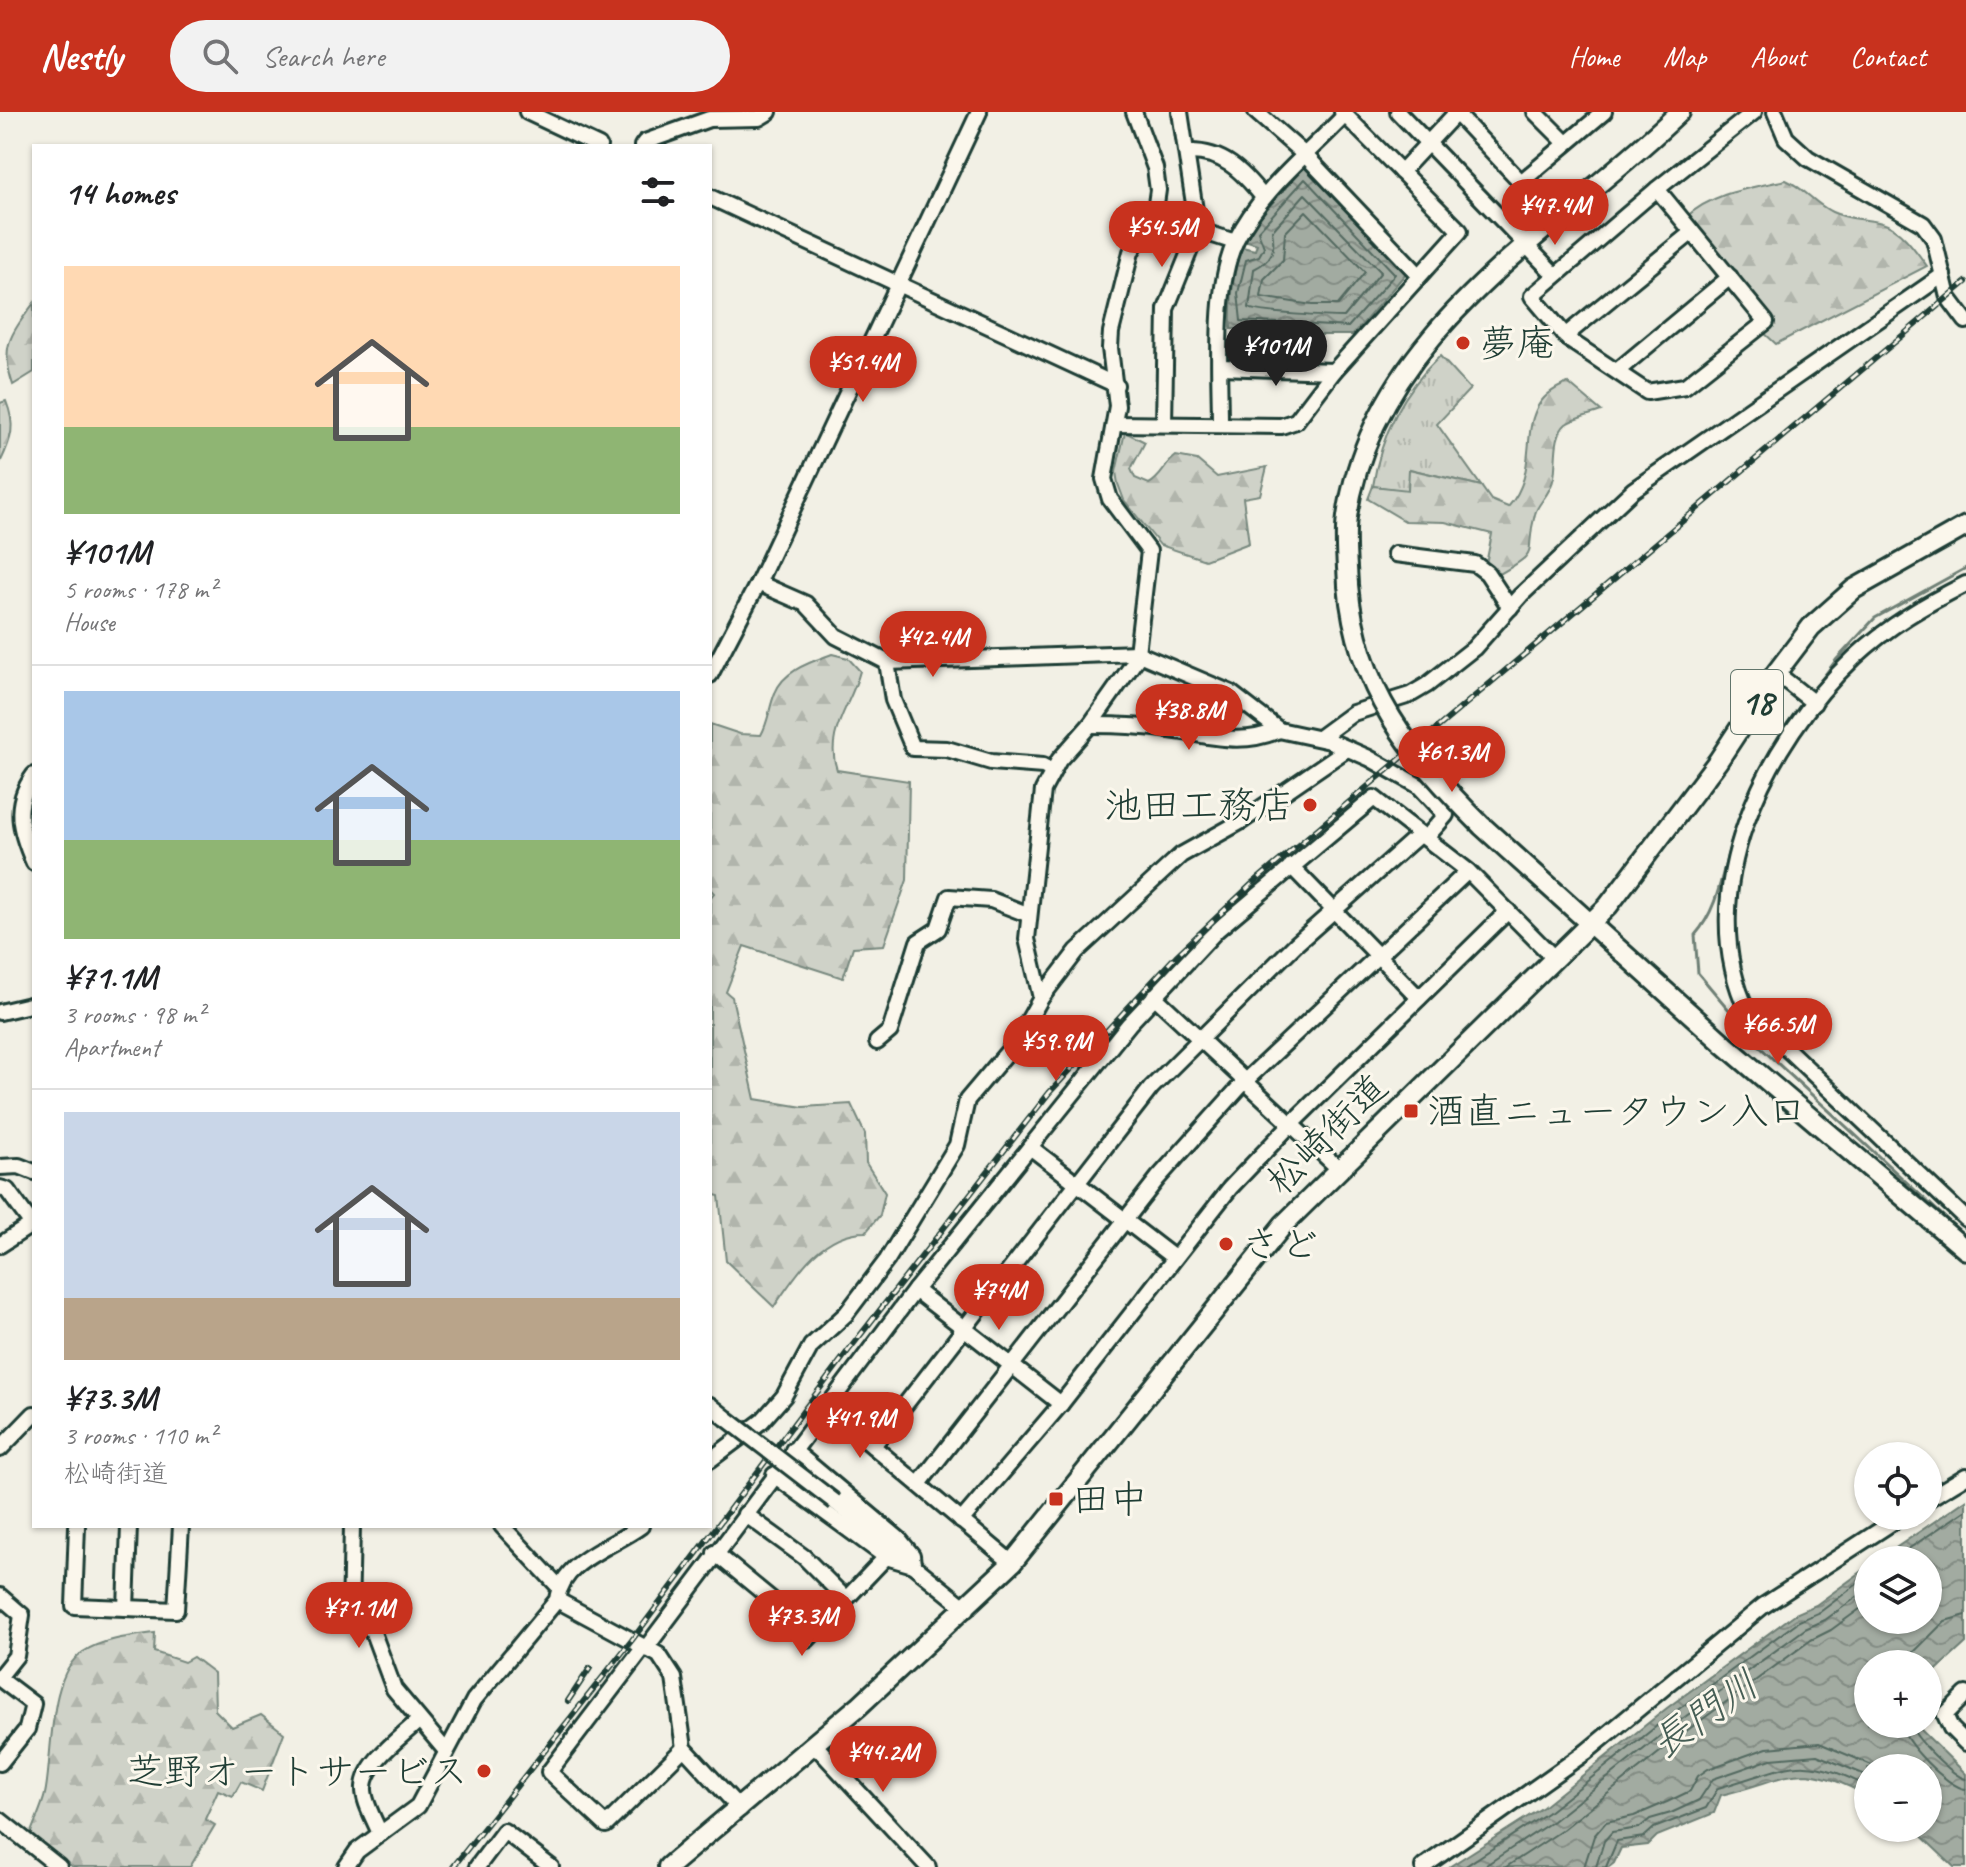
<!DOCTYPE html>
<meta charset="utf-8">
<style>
body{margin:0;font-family:Caveat,"Klee One",sans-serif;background:#f2f2f2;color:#202124;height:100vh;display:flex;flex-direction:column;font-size:30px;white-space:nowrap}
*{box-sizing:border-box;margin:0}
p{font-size:26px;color:#757577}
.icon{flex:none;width:44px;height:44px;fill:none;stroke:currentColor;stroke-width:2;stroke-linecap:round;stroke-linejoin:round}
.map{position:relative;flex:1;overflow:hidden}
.panel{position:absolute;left:32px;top:32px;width:680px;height:1384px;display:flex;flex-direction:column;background:#fff;border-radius:0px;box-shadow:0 2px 6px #0004}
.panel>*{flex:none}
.tools{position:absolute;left:1854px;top:1330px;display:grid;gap:16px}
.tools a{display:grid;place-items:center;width:88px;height:88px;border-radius:50%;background:#fff;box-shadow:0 2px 6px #0004;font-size:40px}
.price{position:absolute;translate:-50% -68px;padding:0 18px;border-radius:28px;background:#c8321e;color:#fff;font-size:26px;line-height:52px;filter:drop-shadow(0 2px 4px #0008)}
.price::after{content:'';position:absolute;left:50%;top:48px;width:24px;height:18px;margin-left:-12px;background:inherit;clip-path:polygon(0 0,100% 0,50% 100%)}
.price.selected{background:#222;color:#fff}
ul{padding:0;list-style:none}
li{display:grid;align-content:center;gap:16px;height:424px;padding:0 32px}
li+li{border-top:2px solid #e0e0e0}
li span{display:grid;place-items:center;height:248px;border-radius:0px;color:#555}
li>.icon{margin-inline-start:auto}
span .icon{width:144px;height:144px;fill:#fffc;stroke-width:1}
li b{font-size:34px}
h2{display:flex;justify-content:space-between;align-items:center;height:96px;padding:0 32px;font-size:34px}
header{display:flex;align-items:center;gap:48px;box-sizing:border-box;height:112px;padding:0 40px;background:#c8321e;color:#fff}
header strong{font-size:38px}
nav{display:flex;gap:44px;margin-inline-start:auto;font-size:28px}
.search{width:560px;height:72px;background:#f2f2f2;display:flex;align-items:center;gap:20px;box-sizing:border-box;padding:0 28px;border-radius:44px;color:#757577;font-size:30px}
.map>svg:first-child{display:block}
.grass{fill:url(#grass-tufts);stroke:#77887e;stroke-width:2}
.forest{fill:url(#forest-firs);stroke:#77887e;stroke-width:2}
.water{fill:url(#water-waves);stroke:#6e7f75;stroke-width:2}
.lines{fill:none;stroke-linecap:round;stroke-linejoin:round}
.shore{stroke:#536960;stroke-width:2}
.stream{stroke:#6e7f75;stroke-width:3}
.minor-casing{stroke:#1f3d34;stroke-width:20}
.major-casing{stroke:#1f3d34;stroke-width:24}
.minor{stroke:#fbf7ec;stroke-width:14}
.major{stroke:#fbf7ec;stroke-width:18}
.rail-casing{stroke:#1f3d34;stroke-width:6}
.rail{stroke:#fbf7ec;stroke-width:3;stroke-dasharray:9;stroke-linecap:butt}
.minor-bridge-casing{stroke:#1f3d34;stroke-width:20;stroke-linecap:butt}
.major-bridge-casing{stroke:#1f3d34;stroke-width:24;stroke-linecap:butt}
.minor-bridge{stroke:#fbf7ec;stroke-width:14}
.major-bridge{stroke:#fbf7ec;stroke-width:18}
.poi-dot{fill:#c8321e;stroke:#fbf7ec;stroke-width:3}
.labels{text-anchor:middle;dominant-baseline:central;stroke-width:6;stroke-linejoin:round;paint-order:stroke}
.shield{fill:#fbf7ec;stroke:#61756b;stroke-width:2}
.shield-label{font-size:36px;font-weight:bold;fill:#1f3d34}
.poi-label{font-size:38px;fill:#1f3d34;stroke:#fbf7ec;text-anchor:start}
.street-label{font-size:38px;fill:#1f3d34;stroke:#fbf7ec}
.water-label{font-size:40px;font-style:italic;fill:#465e55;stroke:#fbf7ec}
</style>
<header>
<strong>Nestly</strong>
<div class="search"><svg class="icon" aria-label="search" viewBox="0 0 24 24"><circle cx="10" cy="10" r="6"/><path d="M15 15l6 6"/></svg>Search here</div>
<nav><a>Home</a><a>Map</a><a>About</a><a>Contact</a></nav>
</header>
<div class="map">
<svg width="1966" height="1755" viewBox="0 0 1966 1755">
<defs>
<pattern id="grass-tufts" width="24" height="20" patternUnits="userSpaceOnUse" patternTransform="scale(2)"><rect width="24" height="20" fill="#cfd2c8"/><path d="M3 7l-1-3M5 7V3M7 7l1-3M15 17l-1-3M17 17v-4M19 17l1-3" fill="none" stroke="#b1b5ac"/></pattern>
<pattern id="forest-firs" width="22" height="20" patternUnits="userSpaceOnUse" patternTransform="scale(2)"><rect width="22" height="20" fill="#cfd2c8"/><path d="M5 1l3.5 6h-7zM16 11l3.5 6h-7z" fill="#b1b5ac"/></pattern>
<pattern id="water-waves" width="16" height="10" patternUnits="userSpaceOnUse" patternTransform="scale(2)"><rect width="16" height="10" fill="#a2aba1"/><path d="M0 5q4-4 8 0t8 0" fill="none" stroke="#838c84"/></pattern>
</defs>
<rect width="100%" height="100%" fill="#f2f0e5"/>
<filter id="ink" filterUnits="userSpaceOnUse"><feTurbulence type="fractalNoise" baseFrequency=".0125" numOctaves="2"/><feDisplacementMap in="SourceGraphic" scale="16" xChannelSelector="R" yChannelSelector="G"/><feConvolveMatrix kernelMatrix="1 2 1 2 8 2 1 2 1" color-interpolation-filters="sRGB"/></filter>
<g filter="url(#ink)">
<!-- grass -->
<path class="grass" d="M1440,244L1470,277L1437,312L1481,374L1410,357L1408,379L1373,374C1381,322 1402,280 1440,244Z"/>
<!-- forest -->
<g class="forest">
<path d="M1786,68C1804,76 1815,92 1832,100C1849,108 1865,106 1882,111C1901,116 1916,139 1927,154L1776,232L1761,218L1773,209L1685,106C1713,80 1750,76 1786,68Z"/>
<path d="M34,191V260L13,273C0,235 10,223 34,191Z"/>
<path d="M1568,271L1601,299C1591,303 1575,306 1566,312C1553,323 1557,349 1554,365C1550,384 1538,390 1535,402C1523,445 1544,437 1496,464L1486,452L1492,422L1445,410L1405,409L1368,387L1373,374L1408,378L1409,357L1481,374L1491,388L1508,395C1547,352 1506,294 1568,271Z"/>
<path d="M6,289C16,314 12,326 0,351V291Z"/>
<path d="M1125,320L1145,330L1131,357L1135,366L1149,372C1162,365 1164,353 1176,344L1197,348L1217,365L1267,355L1260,383L1243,386L1249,431L1205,448L1160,433L1124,388L1118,372L1116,360Z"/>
<path d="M832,542L848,546L860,559C851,594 824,621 837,658L909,669L907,768L884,833L853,835L843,866L744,834L726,880L732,885L755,987L803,995L851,992L865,1022L866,1051L885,1081L880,1103L866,1120C822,1120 796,1162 774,1195L726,1149L719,1084L710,1082V786L714,781L710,777V612L740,622L761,623C769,609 769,595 775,581C784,558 811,550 832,542Z"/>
<path d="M155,1521L154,1540L184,1550L193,1545L214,1561L215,1598L232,1615L261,1603L284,1621L262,1679L241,1670L233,1684L218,1678L205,1707L215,1713L190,1755H73L30,1723C35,1709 42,1695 45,1682C53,1646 47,1562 83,1540C102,1527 133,1524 155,1521Z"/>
</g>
<!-- water -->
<g class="water">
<path d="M1306,53L1407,160L1353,223H1295V218L1231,217C1230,188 1232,162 1242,135L1255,138L1257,132L1244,128L1252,114Z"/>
<path d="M1966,1388V1531L1928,1566V1552H1868V1612H1915L1966,1662V1755H1954L1913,1716H1928V1656H1868V1684C1795,1645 1792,1667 1721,1683L1714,1701L1657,1724L1648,1733L1621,1736L1614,1751L1609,1755H1449L1543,1695L1667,1596L1795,1502L1816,1493L1868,1455V1508H1928V1448H1878Z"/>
</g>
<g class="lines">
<!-- shore -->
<g class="shore">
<polygon points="1305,67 1395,162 1348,215 1241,209 1238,181 1246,148 1259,144 1264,135 1258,119"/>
<path d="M1305,82L1381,160L1344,205C1330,205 1257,201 1249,196L1254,157C1272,148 1276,139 1272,119Z"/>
<polygon points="1306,99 1365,160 1338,193 1312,193 1261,185 1264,167 1283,148 1285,121"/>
<polyline points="1892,1448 1966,1398"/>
<polyline points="1902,1552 1945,1509 1966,1503"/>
<path d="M1901,1612C1902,1629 1948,1676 1966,1677"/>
<path d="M1911,1612C1912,1624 1954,1665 1966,1667"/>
<polyline points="1464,1755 1547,1701 1672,1602 1799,1509 1820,1500 1868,1464"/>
<polyline points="1483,1755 1553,1709 1678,1610 1805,1517 1825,1508 1868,1477"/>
<polyline points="1506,1755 1561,1719 1685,1620 1811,1528 1831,1518 1868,1491"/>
<polyline points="1584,1755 1594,1724 1606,1710 1634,1704 1667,1690 1690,1679 1698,1664 1708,1657 1767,1636 1819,1631 1879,1656"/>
<polyline points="1596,1755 1604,1729 1612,1720 1639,1716 1650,1707 1671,1701 1699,1688 1713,1667 1771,1647 1817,1643 1868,1664"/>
<path d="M1606,1755L1617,1729L1644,1725L1654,1716L1706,1696L1718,1676C1786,1657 1800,1638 1868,1675"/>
</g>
<!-- stream -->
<g class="stream">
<polyline points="1810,583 1837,547 1875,506 1966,456"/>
<path d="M1779,629C1758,659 1744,689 1733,724C1722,759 1719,796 1695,823L1698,861L1761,936L1966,1125"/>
</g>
<!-- minor casing -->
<g class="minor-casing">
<g id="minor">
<polyline points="527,0 599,34"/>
<polyline points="1134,0 1155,56 1158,78 1155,99 1131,140 1111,220 1110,236 1117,294 1104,367 1110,387 1149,439 1137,541 1231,581 1279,618 1330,629 1369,646 1419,674 1446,703 1426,726"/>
<polyline points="1256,0 1306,44 1418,162"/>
<polyline points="1398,0 1555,163"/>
<polyline points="1455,0 1521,70 1604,0"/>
<polyline points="1535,0 1566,31"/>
<polyline points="1775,0 1786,26 1808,46 1923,112 1934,127 1948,185 1966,209"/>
<polyline points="642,34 645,30 709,7 759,6 769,0"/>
<path d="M1188,40C1223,39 1242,59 1263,85"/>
<polyline points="1401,60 1456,1"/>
<polygon points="1657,77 1766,210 1685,274 1647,280 1569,228 1532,184"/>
<polyline points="1657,77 1754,0"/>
<polyline points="710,85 1116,273"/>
<polyline points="1198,118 1235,130"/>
<polyline points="1565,224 1691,121"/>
<polyline points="1221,255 1334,259"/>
<polyline points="1617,259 1730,165"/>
<polyline points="1115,312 1281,314 1296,309 1334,259 1460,119 1342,0"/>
<polyline points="1164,312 1166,197 1198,118 1180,0"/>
<path d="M1220,312C1220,259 1213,176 1236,128C1260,79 1308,42 1345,3"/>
<polyline points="1395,442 1475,452 1487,461 1510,496"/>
<polyline points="758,471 806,492 836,524 887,550 1137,541"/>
<path d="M1966,472C1926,492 1888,514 1855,545C1766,628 1690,782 1748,900L1966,1107"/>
<polyline points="887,550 893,588 913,636 947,637 991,650 1043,654 1052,659"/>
<polyline points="1776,561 1814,591"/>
<polyline points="710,563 758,471 979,0"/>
<path d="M1090,613C1117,613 1144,614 1170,618C1210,623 1240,635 1279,618"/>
<polyline points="1319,626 1353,601 1410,583 1427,573 1474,536 1521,483 1633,378 1943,163"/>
<path d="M34,663C12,693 20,719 34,751"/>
<polyline points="1291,754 1419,886"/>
<polyline points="1154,884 1339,1057"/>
<polyline points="1041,886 1027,827 1043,678 1059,648 1090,613 1140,542"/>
<polyline points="0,900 34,892"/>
<polyline points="877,930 890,919 918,830 938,817 949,785 991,788 1027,802"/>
<polyline points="1030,1035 1174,1146"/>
<polyline points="0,1055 19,1054 34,1060"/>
<polyline points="0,1076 7,1078 32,1112"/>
<polyline points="0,1133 34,1111"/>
<polyline points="915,1178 1061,1292"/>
<polyline points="710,1293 726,1306"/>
<polyline points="825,1294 1012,1451"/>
<polyline points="873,1334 1151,976 1296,832 1420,722"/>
<polyline points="0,1337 34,1302"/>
<polyline points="710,1348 762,1309 784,1284 811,1234 846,1202 887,1148 957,1033 967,988 1016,930 1041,886 1077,839 1181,743 1242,709 1347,637"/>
<polyline points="774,1363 886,1445 913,1453 912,1443 899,1427 793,1338"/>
<polyline points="919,1372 1158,1066 1245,969 1468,759"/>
<polyline points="1928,1387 1966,1364"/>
<polyline points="835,1390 967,1497"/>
<polyline points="745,1402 804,1445 845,1486"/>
<polyline points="961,1409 1061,1292 1230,1076 1291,1012 1508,799"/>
<polyline points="77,1414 74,1494 176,1498 181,1414"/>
<polyline points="352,1414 350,1504 372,1518 394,1577 446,1639"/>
<polyline points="502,1414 559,1475"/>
<polyline points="715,1441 771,1487 807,1528 886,1445"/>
<polyline points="0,1484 22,1503 16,1544 0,1564"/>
<polyline points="557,1488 659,1543 674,1566 684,1636 740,1697"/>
<polyline points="126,1496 129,1414"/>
<polyline points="644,1535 549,1660 606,1713 684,1636"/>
<polyline points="646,1536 915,1178 1129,912 1217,818 1374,686 1468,759 1554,846"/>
<polyline points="0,1567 33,1592 27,1617 0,1651"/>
<polyline points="1966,1582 1945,1603 1951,1616 1966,1631"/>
<polyline points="814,1632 928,1755"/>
<polyline points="0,1708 59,1755"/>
<path d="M380,1722C375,1708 363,1690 364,1675C365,1650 403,1624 419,1608"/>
<path d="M346,1755L357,1739L418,1694L474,1588L557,1488C562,1448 613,1435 641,1414"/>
<polyline points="477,1755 504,1719 551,1755"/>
<polyline points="1423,1755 1586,1640 1763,1494 1902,1404"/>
</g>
</g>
<!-- major casing -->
<g class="major-casing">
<g id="major">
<path d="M1348,473C1347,450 1344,427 1347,405C1373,218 1555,121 1680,0"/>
<polyline points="1482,714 1725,933 1966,1138"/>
<polyline points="668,1755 859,1594 1012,1451 1284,1112 1608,794 1718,649 1776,561 1811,515 1854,477 1966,414"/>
</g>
</g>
<!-- minor -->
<use href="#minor" class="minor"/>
<!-- major -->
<use href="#major" class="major"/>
<!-- rail casing -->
<g class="rail-casing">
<g id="rail">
<polyline points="568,1589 590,1556"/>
<polyline points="453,1755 632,1528 848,1239 1049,981 1176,844 1252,772 1966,170"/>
</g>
</g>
<!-- rail -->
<use href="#rail" class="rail"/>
<!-- minor-bridge casing -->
<g class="minor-bridge-casing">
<polyline id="minor-bridge" points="726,1306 835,1390"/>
</g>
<!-- major-bridge casing -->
<g class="major-bridge-casing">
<path id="major-bridge" d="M1348,473C1357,578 1410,642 1482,714"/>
</g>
<!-- minor-bridge -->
<use href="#minor-bridge" class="minor-bridge"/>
<!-- major-bridge -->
<use href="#major-bridge" class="major-bridge"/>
</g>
</g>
<!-- markers -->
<g class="poi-dot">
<circle cx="1463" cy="231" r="8"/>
<circle cx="1310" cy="693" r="8"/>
<rect x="1403" y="991" width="16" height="16" rx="4"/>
<circle cx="1226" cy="1132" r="8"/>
<rect x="1048" y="1379" width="16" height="16" rx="4"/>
<circle cx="484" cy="1659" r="8"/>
</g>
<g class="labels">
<!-- shield labels -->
<rect class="shield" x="1731" y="558" width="52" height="64" rx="6"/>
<g class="shield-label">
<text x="1757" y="590">18</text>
</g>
<!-- poi labels -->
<g class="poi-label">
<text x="1479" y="231">夢庵</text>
<text x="1294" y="693" text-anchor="end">池田工務店</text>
<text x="1427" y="999">酒直ニュータウン入口</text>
<text x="1242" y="1132">さど</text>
<text x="1072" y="1387">田中</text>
<text x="468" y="1659" text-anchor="end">芝野オートサービス</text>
</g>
<!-- street labels -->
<g class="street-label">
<text transform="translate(1327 1022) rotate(-45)">松崎街道</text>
</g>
<!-- water labels -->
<g class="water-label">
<text transform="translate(1705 1602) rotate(-35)">長門川</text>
</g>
</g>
</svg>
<div class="tools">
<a><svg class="icon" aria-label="locate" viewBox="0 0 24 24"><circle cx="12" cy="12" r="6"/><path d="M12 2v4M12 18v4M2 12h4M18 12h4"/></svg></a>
<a><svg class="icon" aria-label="layers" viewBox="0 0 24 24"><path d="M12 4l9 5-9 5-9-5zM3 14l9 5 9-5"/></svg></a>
<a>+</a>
<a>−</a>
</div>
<b class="price" style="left:1555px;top:135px">¥47.4M</b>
<b class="price" style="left:1162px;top:157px">¥54.5M</b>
<b class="price selected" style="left:1276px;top:276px">¥101M</b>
<b class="price" style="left:863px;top:292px">¥51.4M</b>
<b class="price" style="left:933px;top:567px">¥42.4M</b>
<b class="price" style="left:1189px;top:640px">¥38.8M</b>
<b class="price" style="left:1452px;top:682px">¥61.3M</b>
<b class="price" style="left:1778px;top:954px">¥66.5M</b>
<b class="price" style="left:1056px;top:971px">¥59.9M</b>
<b class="price" style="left:999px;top:1220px">¥74M</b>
<b class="price" style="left:860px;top:1348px">¥41.9M</b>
<b class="price" style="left:359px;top:1538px">¥71.1M</b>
<b class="price" style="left:802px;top:1546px">¥73.3M</b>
<b class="price" style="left:883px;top:1682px">¥44.2M</b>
<section class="panel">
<h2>14 homes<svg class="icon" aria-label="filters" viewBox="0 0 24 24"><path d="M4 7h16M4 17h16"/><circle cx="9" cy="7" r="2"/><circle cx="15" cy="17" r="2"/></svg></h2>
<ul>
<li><span style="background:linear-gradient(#ffd9b3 65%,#8fb573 0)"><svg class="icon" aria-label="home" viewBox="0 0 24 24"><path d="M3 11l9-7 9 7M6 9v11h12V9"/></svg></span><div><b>¥101M</b><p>5 rooms · 178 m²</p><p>House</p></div></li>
<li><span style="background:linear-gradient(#a9c7e8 60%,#8fb573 0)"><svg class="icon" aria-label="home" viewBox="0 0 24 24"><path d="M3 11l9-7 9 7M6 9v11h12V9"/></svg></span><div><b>¥71.1M</b><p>3 rooms · 98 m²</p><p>Apartment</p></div></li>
<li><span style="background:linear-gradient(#c9d6e8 75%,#b9a48a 0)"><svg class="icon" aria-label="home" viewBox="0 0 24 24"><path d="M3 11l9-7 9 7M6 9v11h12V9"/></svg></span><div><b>¥73.3M</b><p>3 rooms · 110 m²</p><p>松崎街道</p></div></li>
</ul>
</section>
</div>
